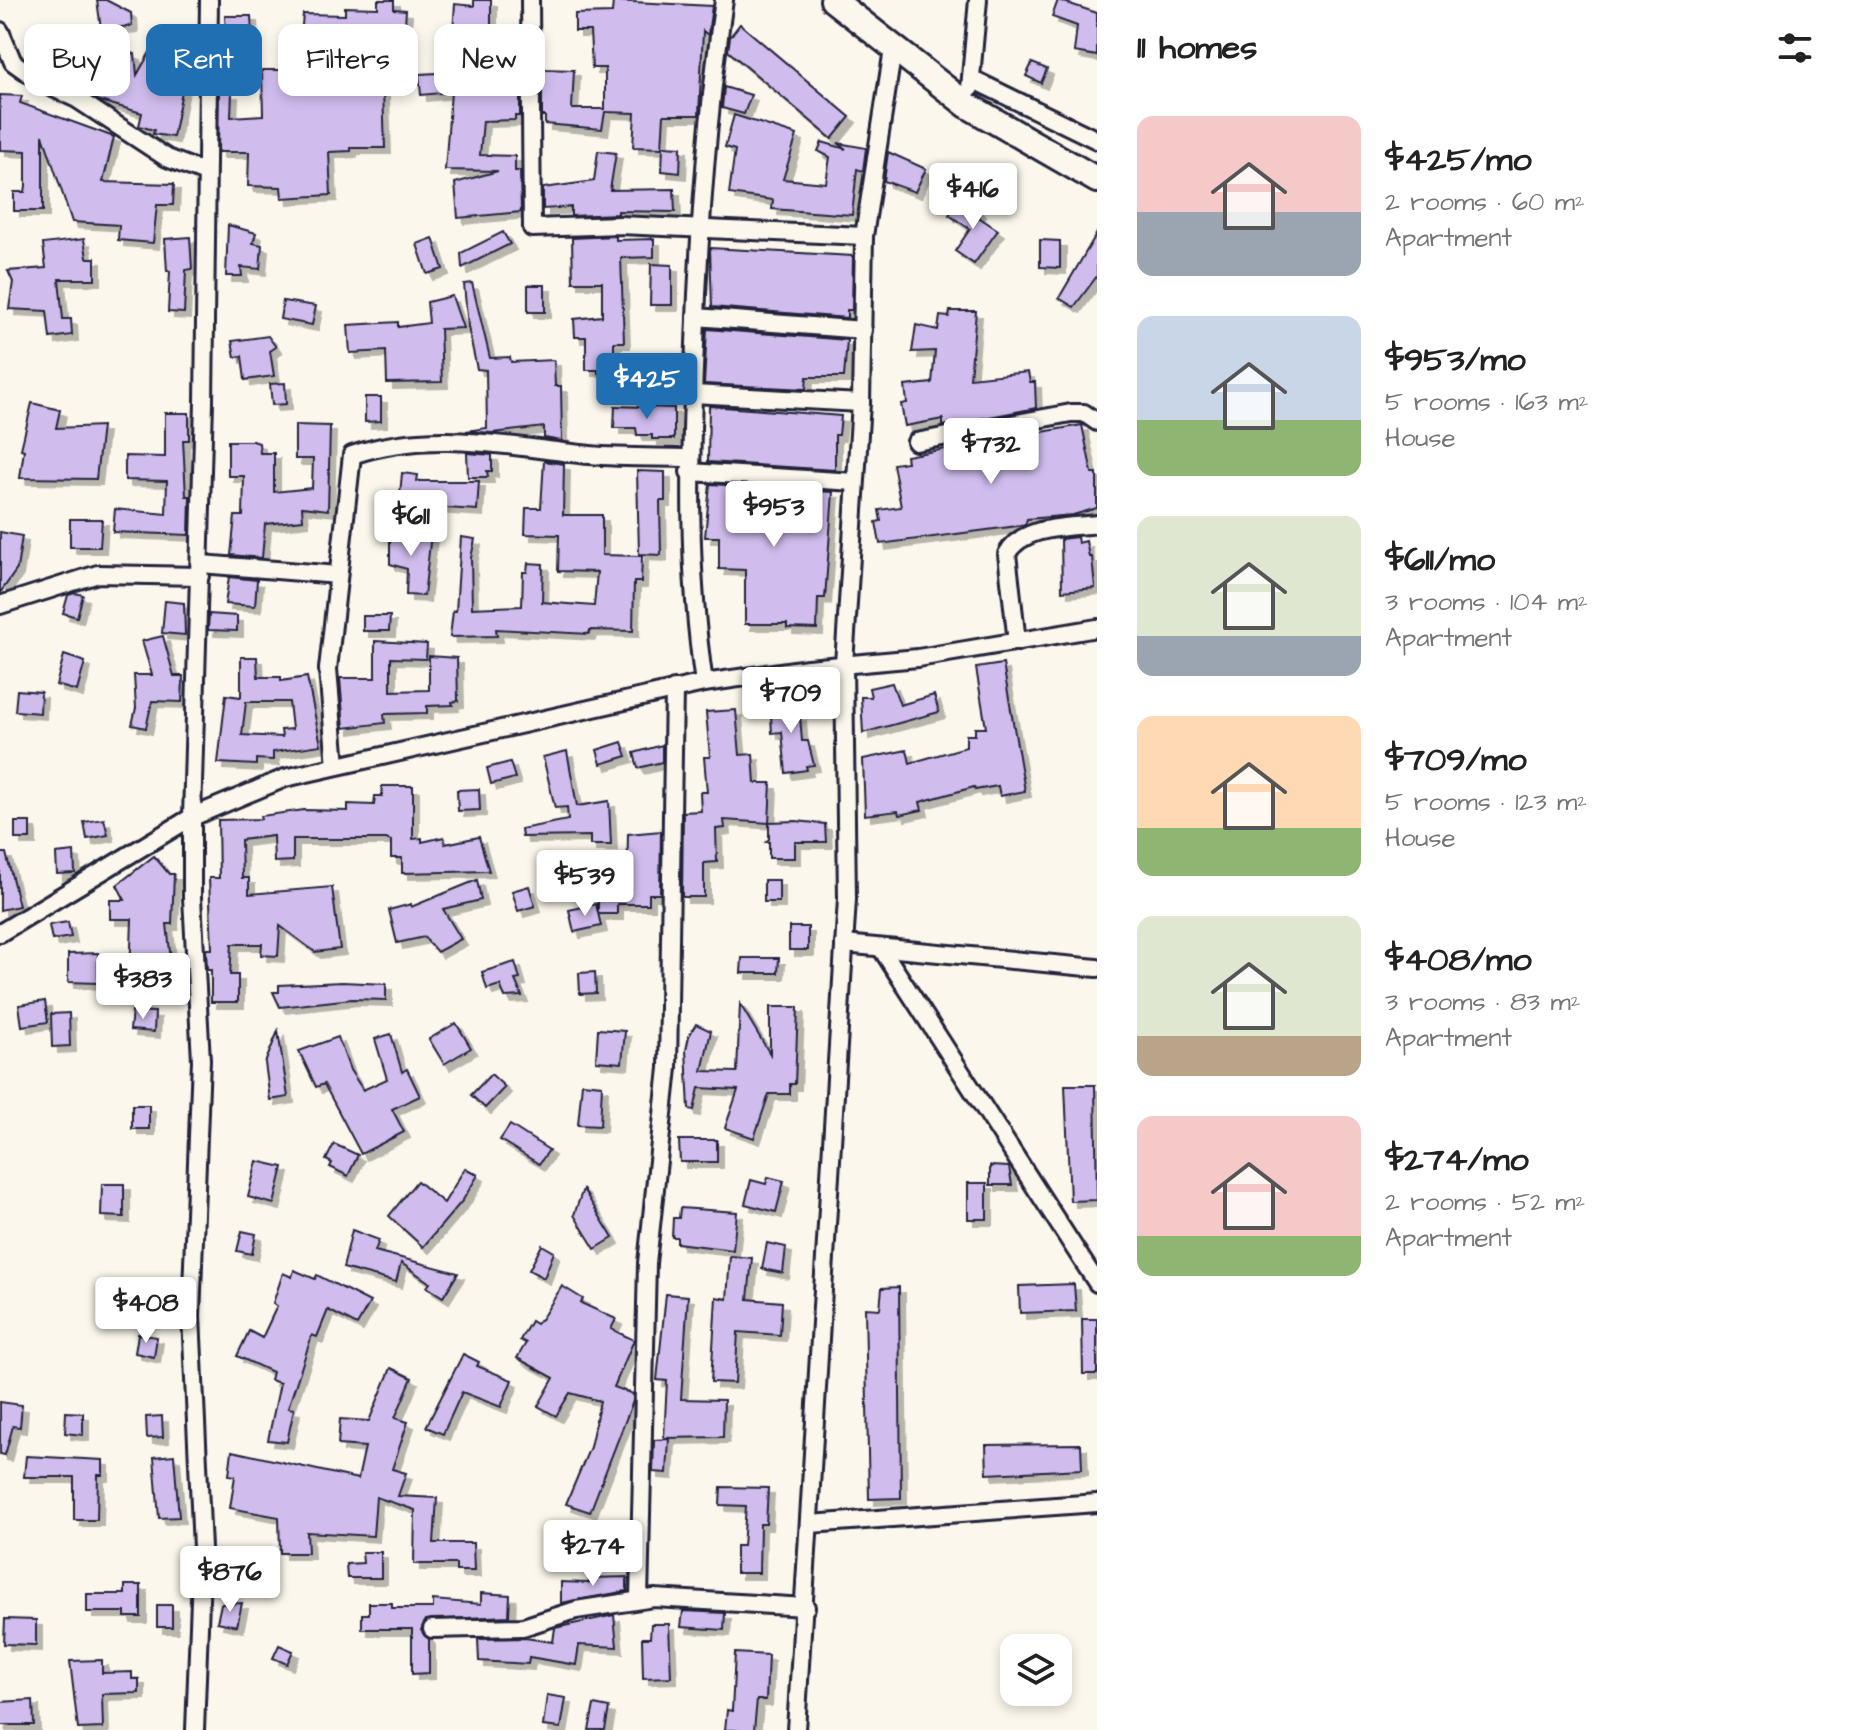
<!DOCTYPE html>
<meta charset="utf-8">
<style>
body{margin:0;font-family:"Architects Daughter",sans-serif;background:#f2f2f2;color:#222;height:100vh;display:flex;flex-direction:column;font-size:30px;white-space:nowrap}
*{box-sizing:border-box;margin:0}
p{font-size:26px;color:#767676}
.icon{flex:none;width:44px;height:44px;fill:none;stroke:currentColor;stroke-width:2;stroke-linecap:round;stroke-linejoin:round}
.map{position:relative;flex:1;overflow:hidden}
.drawer{display:flex;flex-direction:column;background:#fff;width:760px}
.drawer>*{flex:none}
.top-card{position:absolute;left:24px;top:24px;width:760px;height:72px;display:flex;gap:16px}
.tools{position:absolute;left:1000px;top:1634px;display:grid;gap:16px}
.tools a{display:grid;place-items:center;width:72px;height:72px;border-radius:16px;background:#fff;box-shadow:0 4px 12px #0003;font-size:40px}
.price{position:absolute;translate:-50% -68px;padding:0 18px;border-radius:8px;background:#fff;color:#222;font-size:26px;line-height:52px;filter:drop-shadow(0 2px 4px #0008)}
.price::after{content:'';position:absolute;left:50%;top:48px;width:24px;height:18px;margin-left:-12px;background:inherit;clip-path:polygon(0 0,100% 0,50% 100%)}
.price.selected{background:#1f6fb2;color:#fff}
ul{padding:0;list-style:none}
li{display:flex;align-items:center;gap:24px;height:200px;padding:0 40px}
li span{display:grid;place-items:center;flex:none;width:224px;height:160px;border-radius:16px;color:#555}
li>.icon{margin-inline-start:auto}
span .icon{width:96px;height:96px;fill:#fffc;stroke-width:1}
li b{font-size:34px}
h2{display:flex;justify-content:space-between;align-items:center;height:96px;padding:0 40px;font-size:34px}
.chip{padding:0 28px;border-radius:16px;background:#fff;box-shadow:0 4px 12px #0003;font-size:28px;line-height:72px}
.chip.selected{background:#1f6fb2;color:#fff}
main{display:flex;flex:1;min-height:0}
.map>svg:first-child{display:block}
.building{fill:#d0bdee;stroke:#22223b;stroke-width:2;fill-rule:evenodd;filter:url(#shadow)}
.lines{fill:none;stroke-linecap:round;stroke-linejoin:round}
.street-casing{stroke:#22223b;stroke-width:22}
.primary-casing{stroke:#22223b;stroke-width:30}
.street{stroke:#fbf7ec;stroke-width:16}
.primary{stroke:#fbf7ec;stroke-width:24}
</style>
<main>
<div class="map">
<svg width="1097" height="1730" viewBox="0 0 1097 1730">
<defs>
<filter id="shadow"><feDropShadow dx="6" dy="6" stdDeviation="0" flood-color="#0004"/></filter>
</defs>
<rect width="100%" height="100%" fill="#fbf7ec"/>
<filter id="ink" filterUnits="userSpaceOnUse"><feTurbulence type="fractalNoise" baseFrequency=".0125" numOctaves="2"/><feDisplacementMap in="SourceGraphic" scale="16" xChannelSelector="R" yChannelSelector="G"/><feConvolveMatrix kernelMatrix="1 2 1 2 8 2 1 2 1" color-interpolation-filters="sRGB"/></filter>
<g filter="url(#ink)">
<!-- building -->
<g class="building">
<polygon points="97,0 106,0 131,13 132,26 101,29"/>
<polygon points="378,0 394,0 394,9 406,10 404,39 320,35 317,74 376,73 376,92 383,91 385,148 351,148 351,151 329,152 331,195 282,198 281,187 248,186 249,152 218,152 219,92 232,92 231,117 263,115 262,70 298,70 303,14 345,15 345,7 378,8"/>
<polygon points="474,0 491,0 491,38 510,36 515,67 520,67 520,116 515,116 515,120 483,121 480,155 515,156 515,171 520,171 521,212 458,218 455,183 498,171 445,170 451,92 421,95 419,74 477,71 478,42 463,42 463,32 453,31 455,4 474,6"/>
<polygon points="1058,0 1097,13 1097,56 1074,52 1077,26 1052,17"/>
<polygon points="613,1 712,6 708,35 703,31 699,115 664,115 662,148 633,147 635,113 605,112 602,129 545,124 545,116 542,116 542,69 574,70 572,109 605,109 605,68 592,68 590,31 575,31 575,14 612,13"/>
<polygon points="225,16 251,16 252,35 226,36"/>
<polygon points="740,24 850,117 832,139 728,51 730,37"/>
<polygon points="162,31 175,38 153,76 184,81 173,137 153,134 154,130 139,126 142,113 100,101 72,84 80,50 104,50 103,44 135,54 137,75"/>
<polygon points="52,38 68,40 66,62 49,59"/>
<polygon points="1032,63 1047,69 1041,83 1026,76"/>
<polygon points="724,87 751,95 744,114 722,108"/>
<polygon points="0,95 22,96 20,103 114,137 103,182 174,184 173,205 157,205 153,243 118,240 119,225 72,222 43,135 43,211 14,211 14,192 25,192 26,186 26,151 0,150"/>
<polygon points="734,115 797,135 783,179 826,183 830,157 818,151 822,142 846,149 838,143 866,148 863,171 857,169 852,215 772,209 773,200 729,194 735,150 725,147"/>
<polygon points="663,146 681,147 680,173 662,171"/>
<polygon points="598,151 616,153 610,190 674,189 675,212 618,211 618,214 571,216 571,207 543,209 543,188 594,181"/>
<polygon points="888,152 926,169 915,192 884,181"/>
<polygon points="962,198 980,211 977,216 998,230 974,264 955,251 970,229 949,215"/>
<polygon points="228,225 256,233 253,243 262,245 260,269 241,267 242,276 226,276"/>
<polygon points="503,232 510,244 462,268 461,253"/>
<polygon points="1097,233 1097,276 1074,307 1059,298"/>
<polygon points="616,236 616,240 654,239 654,257 621,258 624,342 614,342 614,373 598,373 598,370 586,370 586,337 575,337 574,319 602,316 602,282 573,282 572,238"/>
<polygon points="190,237 192,269 186,270 184,313 168,312 170,271 167,271 165,239"/>
<polygon points="433,238 443,269 427,274 417,244"/>
<polygon points="84,239 87,258 95,258 95,279 59,279 63,319 71,319 72,335 50,338 47,311 9,309 13,282 8,271 46,268 43,244"/>
<polygon points="1040,240 1060,241 1060,268 1040,267"/>
<polygon points="710,248 853,256 852,310 847,310 847,318 712,307"/>
<polygon points="651,264 672,265 672,305 650,305"/>
<polygon points="472,283 490,358 510,357 511,362 554,360 555,386 561,386 562,441 544,438 544,427 492,433 466,431 487,428 486,370 477,369 468,327 464,284"/>
<rect x="528" y="285" width="17" height="27"/>
<polygon points="452,296 463,328 440,329 442,382 387,383 386,351 350,353 348,325 398,322 398,327 429,323 427,302"/>
<polygon points="283,301 316,306 312,325 280,319"/>
<polygon points="950,311 976,311 970,378 1028,372 1030,382 1035,382 1036,408 943,426 943,419 905,426 901,404 907,403 905,386 932,383 935,351 912,352 916,325 938,330 940,316 949,317"/>
<polygon points="707,329 847,340 844,377 807,377 806,389 704,384"/>
<polygon points="268,336 276,347 270,351 274,376 245,380 242,356 235,357 232,341"/>
<polygon points="654,354 673,355 671,378 652,377"/>
<polygon points="285,383 286,404 272,405 270,384"/>
<polygon points="365,397 381,397 381,421 365,422"/>
<polygon points="32,403 60,410 56,428 102,426 96,479 20,478 24,450 21,449"/>
<polygon points="615,406 674,408 674,439 652,439 652,435 637,435 636,428 614,428"/>
<polygon points="709,406 841,416 839,435 835,435 835,470 708,462"/>
<polygon points="165,413 189,413 189,440 183,440 186,496 190,496 189,535 113,532 115,509 166,514 167,481 125,480 125,456 165,457"/>
<polygon points="295,425 330,426 328,510 302,507 303,520 265,524 262,558 231,555 235,516 243,516 244,476 228,476 228,441 253,441 259,443 260,453 274,453 274,492 312,488 313,459 295,459"/>
<polygon points="1082,425 1092,473 1097,473 1097,508 1073,515 1027,519 1025,525 880,544 876,522 881,521 879,510 901,507 893,464 907,462 906,456"/>
<polygon points="467,453 492,455 492,471 487,471 488,477 468,477"/>
<polygon points="544,461 564,464 563,515 602,515 602,555 642,556 641,582 634,582 633,631 590,630 589,634 496,629 497,636 450,637 453,611 456,611 461,537 475,539 471,558 472,608 522,606 523,572 527,572 528,563 543,564 542,602 594,606 597,572 558,571 559,535 525,534 526,508 541,508"/>
<polygon points="637,471 665,472 665,501 660,501 661,555 639,554"/>
<polygon points="402,473 418,475 417,481 479,481 477,510 399,505"/>
<polygon points="710,484 833,492 825,598 818,598 817,629 787,628 787,624 745,624 745,570 719,569 719,537 705,537"/>
<polygon points="70,519 102,519 100,547 70,547"/>
<polygon points="390,529 431,534 424,596 406,595 407,569 390,564"/>
<polygon points="0,532 22,536 17,569 0,593"/>
<polygon points="1077,537 1078,543 1086,541 1089,557 1092,557 1095,588 1062,591 1061,539"/>
<polygon points="229,577 257,580 255,606 225,604"/>
<polygon points="75,593 83,595 77,617 63,613 68,595"/>
<polygon points="165,601 184,603 185,635 162,633"/>
<polygon points="209,614 237,616 237,631 208,630"/>
<polygon points="363,616 390,616 389,631 363,631"/>
<polygon points="163,636 174,676 183,676 182,702 152,701 146,728 132,725 136,708 134,675 152,675 142,641"/>
<polygon points="375,641 427,644 426,659 391,658 391,691 429,690 429,656 457,658 458,701 452,702 453,705 427,706 427,713 384,714 385,723 344,728 340,678 375,678"/>
<polygon points="64,655 85,662 77,691 56,685"/>
<path d="M241,657H257L258,677H281V681L307,677L321,745L273,752V760L256,759V765L218,763L226,695L241,697ZM246,702H289L292,729L281,730L282,737L242,735Z"/>
<polygon points="1003,664 1025,791 1000,796 998,786 975,790 974,787 920,802 922,810 899,815 898,811 865,815 863,759 907,750 910,763 966,747 966,735 975,735 975,728 986,728 976,668"/>
<polygon points="892,683 900,705 934,695 939,712 863,733 861,697 871,697 869,688"/>
<polygon points="17,690 41,692 40,713 15,711"/>
<polygon points="792,698 793,716 800,715 802,741 808,741 814,765 806,766 807,770 786,773 782,732 772,733 770,699"/>
<polygon points="736,710 740,755 753,754 755,783 771,783 769,823 724,820 725,828 716,829 717,862 704,863 704,897 682,897 683,812 701,811 700,792 707,792 704,757 710,757 706,712"/>
<polygon points="622,742 627,756 601,764 597,750"/>
<polygon points="662,745 662,762 638,768 634,753"/>
<polygon points="567,751 577,806 609,801 611,845 590,845 590,836 522,837 521,829 568,820 567,807 555,808 543,757"/>
<polygon points="510,762 515,778 491,784 487,768"/>
<polygon points="382,786 413,786 413,839 422,838 422,842 444,837 445,844 479,837 489,871 402,873 402,858 391,858 391,841 386,839 293,839 293,861 274,862 273,836 241,840 242,878 249,878 249,894 332,887 340,949 315,952 280,926 278,956 261,955 262,944 232,944 230,975 238,975 238,1002 211,1002 211,970 207,970 206,949 212,949 209,878 219,878 218,820 261,819 261,816 304,810 348,811 348,804 374,805 375,796 382,796"/>
<polygon points="479,789 480,810 458,811 457,790"/>
<polygon points="104,819 108,835 87,839 84,822"/>
<polygon points="796,821 825,824 826,842 795,842 795,858 769,858 769,842 766,842 769,839 769,822"/>
<rect x="15" y="822" width="15" height="17"/>
<polygon points="661,831 660,894 649,894 649,904 617,904 617,914 598,914 598,882 627,882 628,834"/>
<polygon points="74,852 75,873 57,874 56,854"/>
<polygon points="0,853 6,853 19,906 0,910"/>
<polygon points="154,856 169,874 174,874 172,924 167,924 171,961 179,961 179,984 154,983 154,976 130,976 132,919 110,919 110,900 125,900 117,885"/>
<polygon points="477,880 481,900 443,909 461,939 437,952 424,937 397,943 389,910 411,904 411,907"/>
<rect x="764" y="880" width="15" height="22"/>
<polygon points="529,886 535,906 518,911 512,891"/>
<polygon points="596,904 601,926 574,932 569,910"/>
<polygon points="68,922 71,937 52,940 49,925"/>
<rect x="789" y="927" width="19" height="23"/>
<polygon points="98,953 98,983 68,982 68,954"/>
<polygon points="742,958 779,958 778,973 741,973"/>
<polygon points="515,962 520,979 515,980 522,996 505,997 500,985 487,989 482,972"/>
<polygon points="595,972 596,993 580,994 579,973"/>
<polygon points="342,982 386,984 386,1000 352,999 280,1007 273,992 279,992 279,985"/>
<polygon points="45,1001 48,1022 22,1026 19,1005"/>
<polygon points="740,1004 770,1054 770,1007 798,1007 795,1084 790,1084 790,1094 769,1094 754,1138 725,1128 738,1090 699,1088 694,1110 689,1109 686,1050 689,1036 696,1024 711,1031 702,1071 737,1072"/>
<polygon points="132,1011 155,1012 154,1032 130,1030"/>
<polygon points="69,1013 70,1046 52,1047 51,1014"/>
<polygon points="456,1023 471,1048 444,1064 429,1039"/>
<polygon points="598,1029 625,1031 622,1063 596,1061"/>
<polygon points="278,1031 288,1097 270,1100 265,1063"/>
<polygon points="391,1034 402,1072 407,1069 420,1096 392,1109 404,1132 361,1154 324,1084 316,1087 299,1051 338,1037 350,1070 363,1090 387,1079 375,1039"/>
<polygon points="491,1074 505,1087 485,1108 471,1095"/>
<polygon points="582,1083 602,1085 600,1126 578,1125"/>
<polygon points="1065,1085 1095,1085 1097,1200 1070,1201"/>
<rect x="132" y="1105" width="17" height="24"/>
<polygon points="510,1125 549,1150 539,1164 500,1140"/>
<polygon points="679,1140 717,1140 717,1162 680,1162"/>
<polygon points="334,1144 358,1155 348,1176 330,1167 332,1163 326,1160"/>
<polygon points="257,1161 283,1167 274,1204 248,1197"/>
<polygon points="990,1166 1009,1167 1012,1185 990,1185"/>
<polygon points="465,1168 478,1175 463,1200 423,1247 389,1216 417,1181 444,1203"/>
<polygon points="768,1177 784,1181 776,1212 745,1204 751,1180 766,1184"/>
<rect x="968" y="1183" width="19" height="36"/>
<polygon points="102,1184 124,1184 124,1217 101,1216"/>
<polygon points="583,1189 613,1238 595,1249 574,1215"/>
<polygon points="680,1208 737,1212 733,1250 677,1243 677,1237 672,1237 673,1218 679,1218"/>
<polygon points="352,1230 379,1240 375,1251 458,1273 443,1297 427,1287 430,1283 401,1263 396,1282 343,1268"/>
<polygon points="242,1231 256,1234 252,1254 237,1251"/>
<polygon points="767,1243 786,1247 783,1273 762,1269"/>
<polygon points="542,1245 554,1252 544,1278 529,1270"/>
<polygon points="730,1256 752,1258 748,1299 782,1302 780,1335 738,1332 735,1383 711,1382 716,1297 727,1299"/>
<polygon points="294,1270 315,1279 317,1275 370,1302 357,1325 328,1310 317,1337 312,1335 288,1408 294,1409 287,1442 268,1440 280,1383 270,1380 272,1372 237,1356 249,1331 262,1338 277,1306 273,1303 283,1273 292,1277"/>
<polygon points="1074,1284 1076,1311 1020,1313 1019,1286"/>
<polygon points="562,1286 583,1299 581,1303 616,1319 611,1329 634,1340 614,1387 633,1394 633,1401 590,1512 566,1504 590,1447 600,1401 570,1393 556,1416 538,1406 554,1378 517,1358 526,1343 520,1340 531,1321 536,1324 542,1318"/>
<polygon points="899,1287 901,1498 869,1499 865,1308 880,1309 882,1288"/>
<polygon points="666,1294 688,1296 681,1399 724,1400 723,1437 664,1438 667,1381 657,1380"/>
<polygon points="1082,1319 1097,1319 1097,1374 1083,1374"/>
<polygon points="138,1334 157,1337 154,1357 135,1353"/>
<polygon points="463,1354 479,1362 477,1366 512,1380 501,1407 462,1392 443,1434 426,1427"/>
<polygon points="391,1368 412,1378 395,1418 408,1422 392,1469 406,1473 398,1496 437,1498 434,1543 473,1543 474,1571 456,1571 456,1564 414,1564 415,1510 376,1497 373,1536 307,1532 308,1553 280,1553 279,1517 230,1508 235,1476 229,1475 232,1451 358,1479 365,1447 338,1445 340,1419 369,1421"/>
<polygon points="0,1402 22,1405 20,1427 13,1426 5,1455 0,1454"/>
<polygon points="66,1412 83,1413 83,1435 65,1433"/>
<polygon points="162,1416 163,1437 147,1438 146,1417"/>
<polygon points="669,1439 667,1473 653,1472 654,1440"/>
<polygon points="1081,1444 1082,1469 987,1474 986,1445"/>
<polygon points="174,1455 179,1517 159,1518 154,1457"/>
<polygon points="26,1456 103,1460 103,1475 98,1475 97,1520 74,1520 74,1477 24,1477"/>
<polygon points="721,1487 768,1488 766,1524 760,1524 759,1573 736,1573 736,1546 743,1546 746,1506 720,1505"/>
<polygon points="362,1552 381,1552 381,1578 347,1578 346,1564 363,1563"/>
<polygon points="627,1577 627,1591 561,1603 561,1582 589,1583 589,1578"/>
<polygon points="125,1585 141,1585 141,1617 125,1617 125,1612 87,1612 87,1594 125,1594"/>
<polygon points="481,1593 510,1595 509,1616 426,1620 421,1630 429,1639 429,1673 412,1674 412,1629 362,1629 362,1614 369,1614 369,1603 392,1603 392,1608 433,1608 433,1600 481,1604"/>
<polygon points="242,1603 237,1626 217,1622 221,1604"/>
<rect x="157" y="1605" width="15" height="22"/>
<polygon points="683,1611 725,1613 724,1630 681,1627"/>
<polygon points="614,1615 617,1647 579,1645 576,1665 529,1657 528,1664 479,1661 478,1639 525,1638 553,1642 555,1628"/>
<polygon points="5,1619 36,1620 36,1645 4,1644"/>
<polygon points="651,1624 669,1624 671,1677 643,1678 642,1638 650,1638"/>
<polygon points="279,1645 293,1651 287,1664 273,1658"/>
<polygon points="735,1653 768,1655 766,1700 757,1700 754,1730 725,1730 727,1710 732,1711"/>
<polygon points="102,1660 102,1673 132,1672 132,1679 139,1679 139,1693 102,1694 103,1728 78,1729 70,1661"/>
<polygon points="547,1695 566,1698 561,1728 543,1726"/>
<polygon points="33,1700 34,1725 0,1725 0,1702"/>
<polygon points="594,1705 609,1708 605,1730 589,1730"/>
</g>
<g class="lines">
<!-- street casing -->
<g class="street-casing">
<g id="street">
<polyline points="530,0 532,228 620,225 864,236"/>
<polyline points="0,31 13,62 42,83 77,99 167,158 206,173"/>
<polyline points="972,79 1097,140"/>
<polyline points="970,88 978,0"/>
<polyline points="696,317 863,330"/>
<polyline points="693,394 861,403"/>
<polyline points="916,442 1071,413 1084,413 1097,422"/>
<polyline points="689,472 855,482"/>
<polyline points="201,564 338,575"/>
<polyline points="0,605 98,574 200,576"/>
<path d="M1017,642L1007,554C1022,525 1068,528 1097,524"/>
<path d="M704,683C687,567 690,460 695,344C699,228 707,115 724,0"/>
<path d="M336,766L328,669L352,455C432,428 510,447 590,455C623,458 656,457 689,458"/>
<polyline points="0,933 192,817 204,402 209,0"/>
<polyline points="844,944 1097,968"/>
<polyline points="881,948 1097,1283"/>
<polyline points="810,1524 1097,1503"/>
<polyline points="639,1599 647,1263 668,1068 674,689"/>
<polyline points="432,1629 523,1627 576,1610 654,1598 806,1607"/>
<polyline points="195,1730 202,1548 191,1316 201,1060 192,898 192,817 285,778 704,683 808,668 918,658 1097,628"/>
<polyline points="796,1730 847,899 844,664 861,403 864,236 893,49"/>
</g>
</g>
<!-- primary casing -->
<g class="primary-casing">
<polyline id="primary" points="833,0 967,105 1097,180"/>
</g>
<!-- street -->
<use href="#street" class="street"/>
<!-- primary -->
<use href="#primary" class="primary"/>
</g>
</g>
</svg>
<div class="tools">
<a><svg class="icon" aria-label="layers" viewBox="0 0 24 24"><path d="M12 4l9 5-9 5-9-5zM3 14l9 5 9-5"/></svg></a>
</div>
<b class="price" style="left:973px;top:231px">$416</b>
<b class="price selected" style="left:647px;top:421px">$425</b>
<b class="price" style="left:991px;top:486px">$732</b>
<b class="price" style="left:774px;top:549px">$953</b>
<b class="price" style="left:411px;top:558px">$611</b>
<b class="price" style="left:791px;top:735px">$709</b>
<b class="price" style="left:585px;top:918px">$539</b>
<b class="price" style="left:143px;top:1021px">$383</b>
<b class="price" style="left:146px;top:1345px">$408</b>
<b class="price" style="left:593px;top:1588px">$274</b>
<b class="price" style="left:230px;top:1614px">$876</b>
<div class="top-card">
<a class="chip">Buy</a>
<a class="chip selected">Rent</a>
<a class="chip">Filters</a>
<a class="chip">New</a>
</div>
</div>
<section class="drawer">
<h2>11 homes<svg class="icon" aria-label="filters" viewBox="0 0 24 24"><path d="M4 7h16M4 17h16"/><circle cx="9" cy="7" r="2"/><circle cx="15" cy="17" r="2"/></svg></h2>
<ul>
<li><span style="background:linear-gradient(#f6c9c9 60%,#9aa5b1 0)"><svg class="icon" aria-label="home" viewBox="0 0 24 24"><path d="M3 11l9-7 9 7M6 9v11h12V9"/></svg></span><div><b>$425/mo</b><p>2 rooms · 60 m²</p><p>Apartment</p></div></li>
<li><span style="background:linear-gradient(#c9d6e8 65%,#8fb573 0)"><svg class="icon" aria-label="home" viewBox="0 0 24 24"><path d="M3 11l9-7 9 7M6 9v11h12V9"/></svg></span><div><b>$953/mo</b><p>5 rooms · 163 m²</p><p>House</p></div></li>
<li><span style="background:linear-gradient(#dfe7d0 75%,#9aa5b1 0)"><svg class="icon" aria-label="home" viewBox="0 0 24 24"><path d="M3 11l9-7 9 7M6 9v11h12V9"/></svg></span><div><b>$611/mo</b><p>3 rooms · 104 m²</p><p>Apartment</p></div></li>
<li><span style="background:linear-gradient(#ffd9b3 70%,#8fb573 0)"><svg class="icon" aria-label="home" viewBox="0 0 24 24"><path d="M3 11l9-7 9 7M6 9v11h12V9"/></svg></span><div><b>$709/mo</b><p>5 rooms · 123 m²</p><p>House</p></div></li>
<li><span style="background:linear-gradient(#dfe7d0 75%,#b9a48a 0)"><svg class="icon" aria-label="home" viewBox="0 0 24 24"><path d="M3 11l9-7 9 7M6 9v11h12V9"/></svg></span><div><b>$408/mo</b><p>3 rooms · 83 m²</p><p>Apartment</p></div></li>
<li><span style="background:linear-gradient(#f6c9c9 75%,#8fb573 0)"><svg class="icon" aria-label="home" viewBox="0 0 24 24"><path d="M3 11l9-7 9 7M6 9v11h12V9"/></svg></span><div><b>$274/mo</b><p>2 rooms · 52 m²</p><p>Apartment</p></div></li>
</ul>
</section>
</main>
